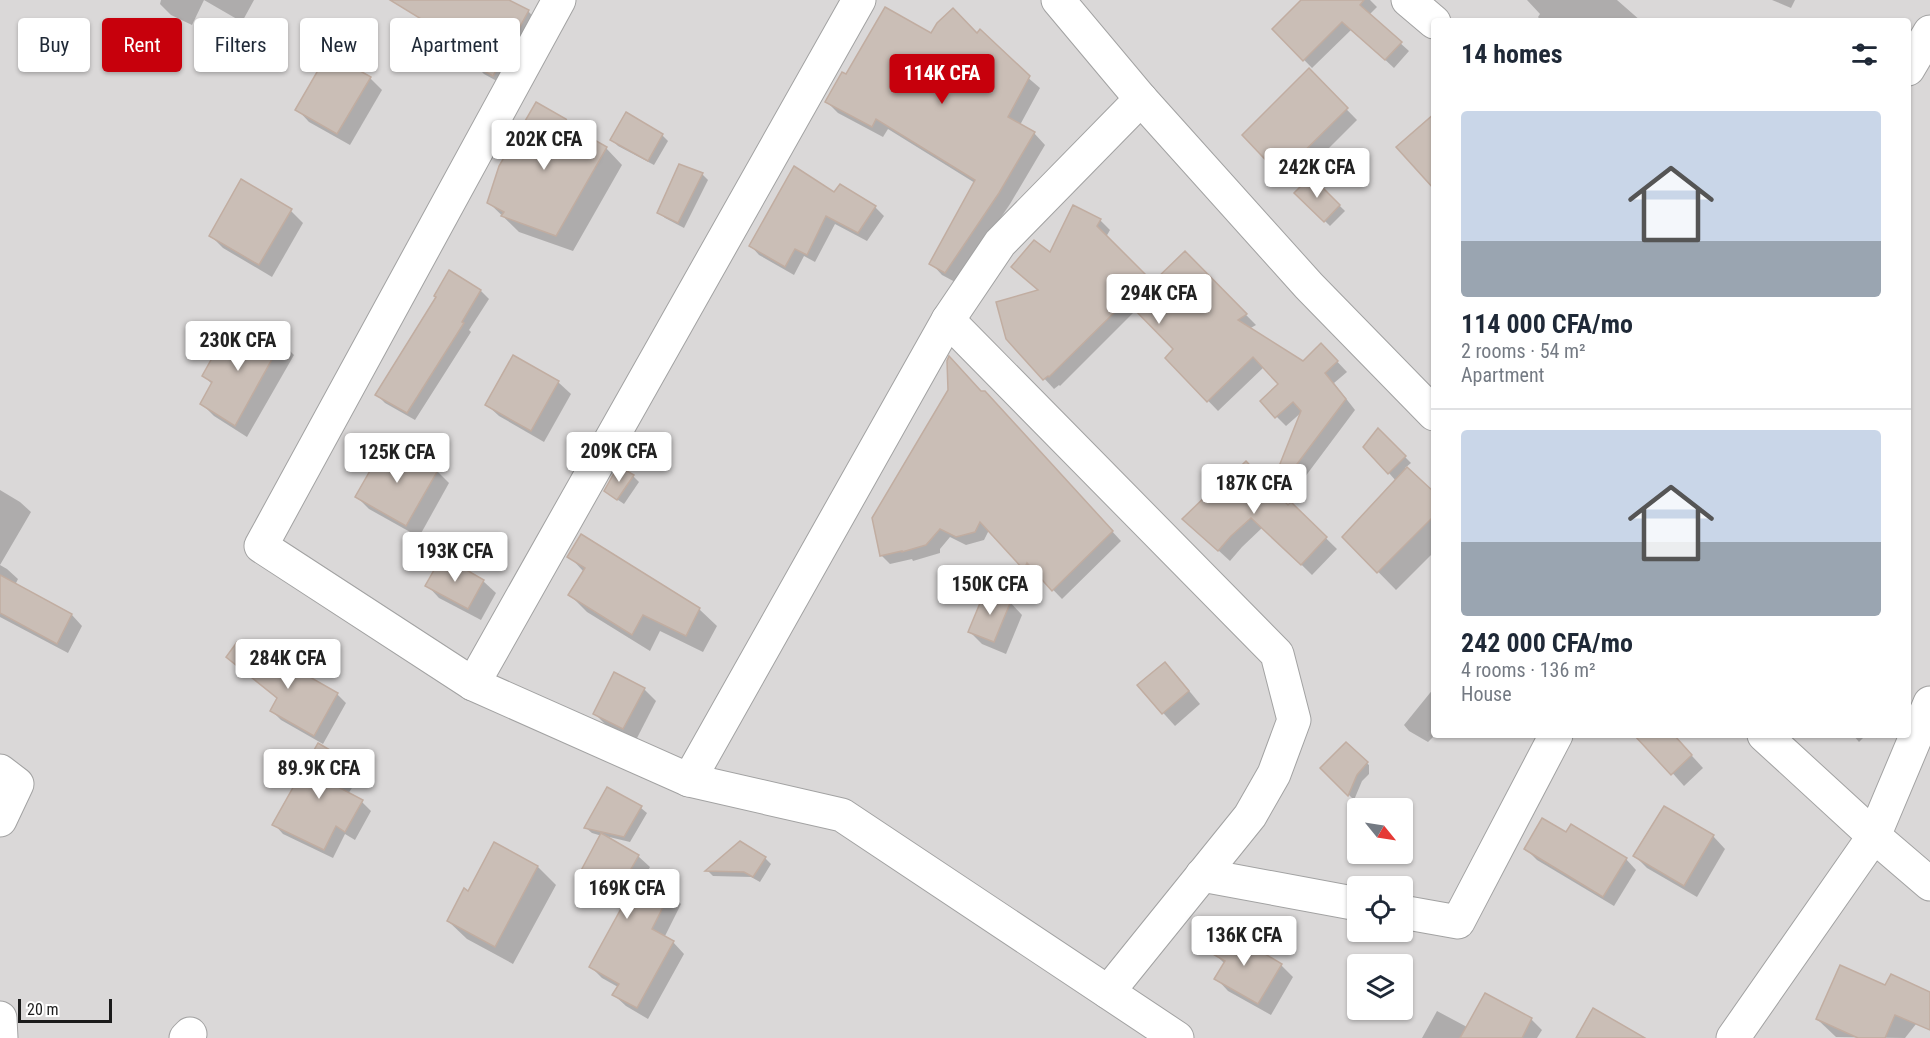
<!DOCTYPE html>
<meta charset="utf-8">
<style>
body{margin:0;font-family:"Roboto Condensed",sans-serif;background:#f6f6f7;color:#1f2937;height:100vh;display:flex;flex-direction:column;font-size:22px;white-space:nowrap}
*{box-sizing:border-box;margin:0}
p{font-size:20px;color:#747a83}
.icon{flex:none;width:33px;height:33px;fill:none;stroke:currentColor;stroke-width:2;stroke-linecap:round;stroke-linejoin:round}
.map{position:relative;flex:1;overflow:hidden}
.panel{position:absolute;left:1431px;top:18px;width:480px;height:720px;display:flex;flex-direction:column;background:#fff;border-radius:6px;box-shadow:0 2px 4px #0004}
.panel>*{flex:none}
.top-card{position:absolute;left:18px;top:18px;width:570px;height:54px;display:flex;gap:12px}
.needle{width:39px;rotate:120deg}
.buttons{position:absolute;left:1347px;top:798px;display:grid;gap:12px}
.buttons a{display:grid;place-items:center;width:66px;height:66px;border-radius:6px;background:#fff;box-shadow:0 2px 4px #0004;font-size:30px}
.scale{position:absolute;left:18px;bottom:15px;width:94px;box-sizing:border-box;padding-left:6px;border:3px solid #1b1b1b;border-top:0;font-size:16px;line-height:21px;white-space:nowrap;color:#1b1b1b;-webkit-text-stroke:4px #fff;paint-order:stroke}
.price{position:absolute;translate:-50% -51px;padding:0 14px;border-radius:6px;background:#fff;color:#222;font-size:20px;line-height:39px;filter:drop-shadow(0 2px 3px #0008)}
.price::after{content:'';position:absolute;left:50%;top:36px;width:18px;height:14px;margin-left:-9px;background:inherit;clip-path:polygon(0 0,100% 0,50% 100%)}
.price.selected{background:#c7000c;color:#fff}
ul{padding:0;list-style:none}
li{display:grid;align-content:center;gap:12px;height:318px;padding:0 30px}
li+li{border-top:2px solid #e0e1e3}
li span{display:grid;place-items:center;height:186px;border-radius:6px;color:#555}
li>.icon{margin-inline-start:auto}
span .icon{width:108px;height:108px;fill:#fffc;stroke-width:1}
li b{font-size:26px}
h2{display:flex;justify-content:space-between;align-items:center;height:72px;padding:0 30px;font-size:26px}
.chip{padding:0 21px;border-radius:6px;background:#fff;box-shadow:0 2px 4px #0004;font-size:21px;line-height:54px}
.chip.selected{background:#c7000c;color:#fff}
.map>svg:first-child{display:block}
.residential{fill:#dad8d8;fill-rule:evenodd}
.shadow{fill:#0003}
.building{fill:#cabeb6;stroke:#c1ada1;stroke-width:1.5}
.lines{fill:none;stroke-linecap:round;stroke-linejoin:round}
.minor-casing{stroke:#a2a2a2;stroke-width:35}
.minor{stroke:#fff;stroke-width:33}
</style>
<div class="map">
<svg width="1930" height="1038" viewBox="0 0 1930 1038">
<rect width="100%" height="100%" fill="#eee9e0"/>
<!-- residential -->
<path class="residential" d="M0,0H1930V1038H0ZM1434,21H1908V735H1434ZM1358,808H1402V854H1358ZM1358,886H1402V932H1358ZM1358,964H1402V1010H1358Z"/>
<!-- shadow -->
<g class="shadow">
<polygon points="161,0 254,0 242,22 204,0 192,25 171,15 160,4"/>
<polygon points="423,0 509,0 528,11 538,22 504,85 484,74 473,63 477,55 426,24 415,14"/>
<polygon points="1303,0 1370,0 1377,7 1369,15 1409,51 1394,68 1352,29 1312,68 1274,29"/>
<polygon points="1527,0 1617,0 1641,21 1541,21 1538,17 1540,14"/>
<polygon points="1772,0 1795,0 1791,8"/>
<polygon points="932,35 978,35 1040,88 1020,125 1034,133 1045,145 1010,204 957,283 942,275 931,263 975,183 888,129 883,137 838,113 827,102 847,76"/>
<polygon points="1309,71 1357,120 1292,185 1244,135"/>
<polygon points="370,78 382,90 350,145 309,122 297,109"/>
<polygon points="565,120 576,131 606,148 622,165 573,251 519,232 488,202"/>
<polygon points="662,135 668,141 654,165 618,146 612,140"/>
<polygon points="702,174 708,180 684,228 665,218 659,213"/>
<polygon points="1311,178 1345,211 1330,226 1296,193"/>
<polygon points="242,181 291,211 303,223 272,277 223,248 210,235"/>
<polygon points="840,186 875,207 884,216 867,241 835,224 815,262 804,256 794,275 759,255 751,246 835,194"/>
<polygon points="1100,220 1110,230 1106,237 1153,284 1185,253 1256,325 1249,329 1303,362 1331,355 1347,372 1334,383 1355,410 1290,497 1274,484 1303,411 1286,426 1276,416 1280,384 1264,367 1218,411 1167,358 1176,349 1136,310 1060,386 1059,385 1054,389 1007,338 1040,291 1050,255"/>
<polygon points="450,273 481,291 489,299 469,330 471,332 415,420 385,403 377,395 437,297"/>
<polygon points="251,325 281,342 294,355 247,437 214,416 202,404 212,384 203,375 239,345"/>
<polygon points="513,357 558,382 571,394 544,442 499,416 486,404"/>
<polygon points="982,393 994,402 1121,541 1062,599 1036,572 1034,577 989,530 984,540 966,545 950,537 940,549 940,553 913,561 912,559 890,564 881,555"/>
<polygon points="1378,430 1411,463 1405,468 1434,494 1434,552 1396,590 1344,537 1396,481 1389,473"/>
<polygon points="437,471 449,483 419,537 369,509 357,497"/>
<polygon points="633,476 639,482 624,504 605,491"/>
<polygon points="0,490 20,502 31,512 0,565 7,569 18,579 15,585 72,615 82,626 68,653 0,617"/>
<polygon points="1291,504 1337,549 1312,575 1263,527 1242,547 1230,561 1195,529 1288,507"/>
<polygon points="581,537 699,609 717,626 703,652 660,631 650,651 587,612 570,595 584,572 569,556"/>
<polygon points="442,559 483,581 496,593 481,620 439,598 427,585"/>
<polygon points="1010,602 1022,615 1006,654 982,644 970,632"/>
<polygon points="228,657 337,694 346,703 323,744 281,720 272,711 278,699"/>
<polygon points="1177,676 1200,704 1175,726 1139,686"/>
<polygon points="1434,688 1434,735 1435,735 1428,742 1409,731 1404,725"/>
<polygon points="644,689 656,701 636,740 607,726 595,714"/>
<polygon points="1639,735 1673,735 1703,768 1684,786"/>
<polygon points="1853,735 1866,735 1859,742"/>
<polygon points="319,745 352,764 361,774 348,794 362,802 371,811 355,840 345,834 333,858 283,834 274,824"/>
<polygon points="1362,759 1369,765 1369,774 1362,781 1354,800 1322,768"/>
<polygon points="641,808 647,813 630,842 605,836 638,856 650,867 643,879 670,892 681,904 664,938 673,942 684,954 648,1019 626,1006 614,995 618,987 602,978 591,967 622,909 589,891 578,879 602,836 592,833 586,828"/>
<polygon points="1566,834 1626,859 1636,870 1614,906 1537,860 1526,849"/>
<polygon points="1713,836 1725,849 1697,897 1647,868 1635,856"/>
<polygon points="740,842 765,858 771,864 760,882 751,877 713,876 708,871"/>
<polygon points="495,844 538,867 556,885 513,964 467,939 448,921 469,893"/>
<polygon points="1213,952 1281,965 1293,977 1271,1015 1228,991 1216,978 1225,964"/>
<polygon points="1841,967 1924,1014 1905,1038 1836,1037 1817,1019"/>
<polygon points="1437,1011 1467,1027 1531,1019 1542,1030 1537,1038 1422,1038"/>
</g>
<!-- building -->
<g class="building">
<polygon points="390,0 509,0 529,10 493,76 471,64 477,53"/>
<polygon points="1301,0 1364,0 1360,5 1402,42 1385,60 1342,22 1303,61 1272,29"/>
<polygon points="885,7 931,33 937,23 953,8 977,33 980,29 1030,76 1008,117 1035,132 999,193 945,273 929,264 975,180 876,119 872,127 825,102 842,72 846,74"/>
<polygon points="328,53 371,77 337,134 295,110"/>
<polygon points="1309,68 1348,108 1280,175 1242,135"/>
<polygon points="536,102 566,119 570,126 607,147 556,236 501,216 504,212 487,203 499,166"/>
<polygon points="626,112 663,134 648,161 610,140"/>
<polygon points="1434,114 1434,189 1396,147"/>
<polygon points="679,164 703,173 678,223 657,213"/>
<polygon points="794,166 834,192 840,184 876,206 858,233 826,216 807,255 795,249 785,267 749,246"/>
<polygon points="1311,176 1340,205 1324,222 1294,193"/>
<polygon points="241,179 292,209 259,265 209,236"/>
<polygon points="1073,205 1101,219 1097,226 1153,282 1185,251 1247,314 1238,320 1303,361 1321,343 1338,361 1325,373 1346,399 1279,488 1272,484 1301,411 1293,402 1275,418 1260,401 1278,384 1253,357 1207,402 1165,358 1173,349 1126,301 1049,377 1048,376 1043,380 1006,339 996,302 1038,290 1011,267 1034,240 1050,252"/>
<polygon points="449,270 481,290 462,322 464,323 407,413 375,395 436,297 434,296"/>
<polygon points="251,323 282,341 235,426 200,404 212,382 202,376 225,335 239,343"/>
<polygon points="513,355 559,381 531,431 485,405"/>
<polygon points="949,356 981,391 985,391 1113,531 1052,591 1027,563 1024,570 980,522 975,532 956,537 940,529 926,545 902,552 902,551 880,556 872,518 948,390 947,361"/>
<polygon points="1378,428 1406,456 1388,474 1363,447"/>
<polygon points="387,441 438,470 406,526 355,497"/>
<polygon points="1246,461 1288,505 1291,502 1327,537 1301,565 1251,518 1231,536 1218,551 1182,519 1209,493 1210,495"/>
<polygon points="618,466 634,475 617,500 604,491"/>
<polygon points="1407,467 1434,492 1434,516 1377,573 1342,537"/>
<polygon points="581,534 700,608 686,636 643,615 632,635 568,595 585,568 567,557"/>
<polygon points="442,556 484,580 468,609 425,586"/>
<polygon points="0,575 72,614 57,644 0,613"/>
<polygon points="985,591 1011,601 994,642 968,632"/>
<polygon points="237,642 289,677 294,668 338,693 314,736 270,711 277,698 226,657"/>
<polygon points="1165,662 1189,691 1162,714 1137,685"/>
<polygon points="614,672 645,688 623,729 593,714"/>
<polygon points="1634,735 1674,735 1692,755 1671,775"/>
<polygon points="1346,742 1368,762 1357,775 1348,796 1320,768"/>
<polygon points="318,743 352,763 338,787 363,800 345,832 336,826 324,850 272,825"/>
<polygon points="607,787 642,806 624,837 584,828"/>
<polygon points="1664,806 1714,835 1684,886 1633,856"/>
<polygon points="1542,818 1566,832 1571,824 1627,858 1603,897 1524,849"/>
<polygon points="601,833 639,855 630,871 671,891 652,929 674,941 637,1008 612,995 619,984 589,967 623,905 576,880"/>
<polygon points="740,841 766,857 753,877 744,872 705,871"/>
<polygon points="494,842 538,866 495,947 447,921 464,888 468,891"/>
<polygon points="1224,930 1282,964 1258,1004 1214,979 1225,961 1211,953"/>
<polygon points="1840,965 1885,985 1891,974 1930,992 1930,1030 1895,1015 1885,1038 1858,1038 1816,1019"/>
<polygon points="1485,993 1532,1018 1522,1038 1460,1038"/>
<polygon points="1593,1008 1645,1038 1576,1038"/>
</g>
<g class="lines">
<!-- minor casing -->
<g class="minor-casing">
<g id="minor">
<polyline points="559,0 261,546 473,684 689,780 842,815 1177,1038"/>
<polyline points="1058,0 1141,99 1309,286 1434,414"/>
<polyline points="1408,0 1434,22"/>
<polyline points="1908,69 1930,32"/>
<polyline points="948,320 1277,654 1294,720 1274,774 1250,816 1108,992"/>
<polyline points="473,684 859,0"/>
<polyline points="1764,735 1874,836 1930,884"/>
<polyline points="0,771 17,784 0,820"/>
<polyline points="689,780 948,320 1000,243 1141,99"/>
<polyline points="1202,875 1358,904"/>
<polyline points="1402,912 1458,922 1556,735"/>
<polyline points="0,1018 1,1038"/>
<polyline points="186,1038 190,1034"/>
<polyline points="1733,1038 1874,836 1930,703"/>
</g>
</g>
<!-- minor -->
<use href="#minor" class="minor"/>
</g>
</svg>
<div class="buttons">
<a><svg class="needle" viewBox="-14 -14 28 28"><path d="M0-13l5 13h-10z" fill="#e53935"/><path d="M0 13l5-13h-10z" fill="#747a83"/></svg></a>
<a><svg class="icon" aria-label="locate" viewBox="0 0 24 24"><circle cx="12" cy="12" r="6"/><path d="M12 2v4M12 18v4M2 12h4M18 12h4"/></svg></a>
<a><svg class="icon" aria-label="layers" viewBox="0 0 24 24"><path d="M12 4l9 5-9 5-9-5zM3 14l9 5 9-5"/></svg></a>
</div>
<div class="scale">20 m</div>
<b class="price selected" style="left:942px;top:105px">114K CFA</b>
<b class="price" style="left:544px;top:171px">202K CFA</b>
<b class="price" style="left:1317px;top:199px">242K CFA</b>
<b class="price" style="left:1159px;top:325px">294K CFA</b>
<b class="price" style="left:238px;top:372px">230K CFA</b>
<b class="price" style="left:619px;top:483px">209K CFA</b>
<b class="price" style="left:397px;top:484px">125K CFA</b>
<b class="price" style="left:1254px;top:515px">187K CFA</b>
<b class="price" style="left:455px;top:583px">193K CFA</b>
<b class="price" style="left:990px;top:616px">150K CFA</b>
<b class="price" style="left:288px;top:690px">284K CFA</b>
<b class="price" style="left:319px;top:800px">89.9K CFA</b>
<b class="price" style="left:627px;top:920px">169K CFA</b>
<b class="price" style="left:1244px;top:967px">136K CFA</b>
<div class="top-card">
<a class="chip">Buy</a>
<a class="chip selected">Rent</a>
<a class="chip">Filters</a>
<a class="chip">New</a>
<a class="chip">Apartment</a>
</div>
<section class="panel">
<h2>14 homes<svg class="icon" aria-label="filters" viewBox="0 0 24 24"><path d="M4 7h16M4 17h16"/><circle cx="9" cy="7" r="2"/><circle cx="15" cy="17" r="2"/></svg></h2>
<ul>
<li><span style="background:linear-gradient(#c9d6e8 70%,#9aa5b1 0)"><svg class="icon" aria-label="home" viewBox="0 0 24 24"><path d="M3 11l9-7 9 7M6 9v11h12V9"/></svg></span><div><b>114 000 CFA/mo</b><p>2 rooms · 54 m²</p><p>Apartment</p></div></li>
<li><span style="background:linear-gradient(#c9d6e8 60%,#9aa5b1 0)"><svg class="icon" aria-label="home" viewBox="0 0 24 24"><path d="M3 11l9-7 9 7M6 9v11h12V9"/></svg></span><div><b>242 000 CFA/mo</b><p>4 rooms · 136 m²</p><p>House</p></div></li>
</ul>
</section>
</div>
